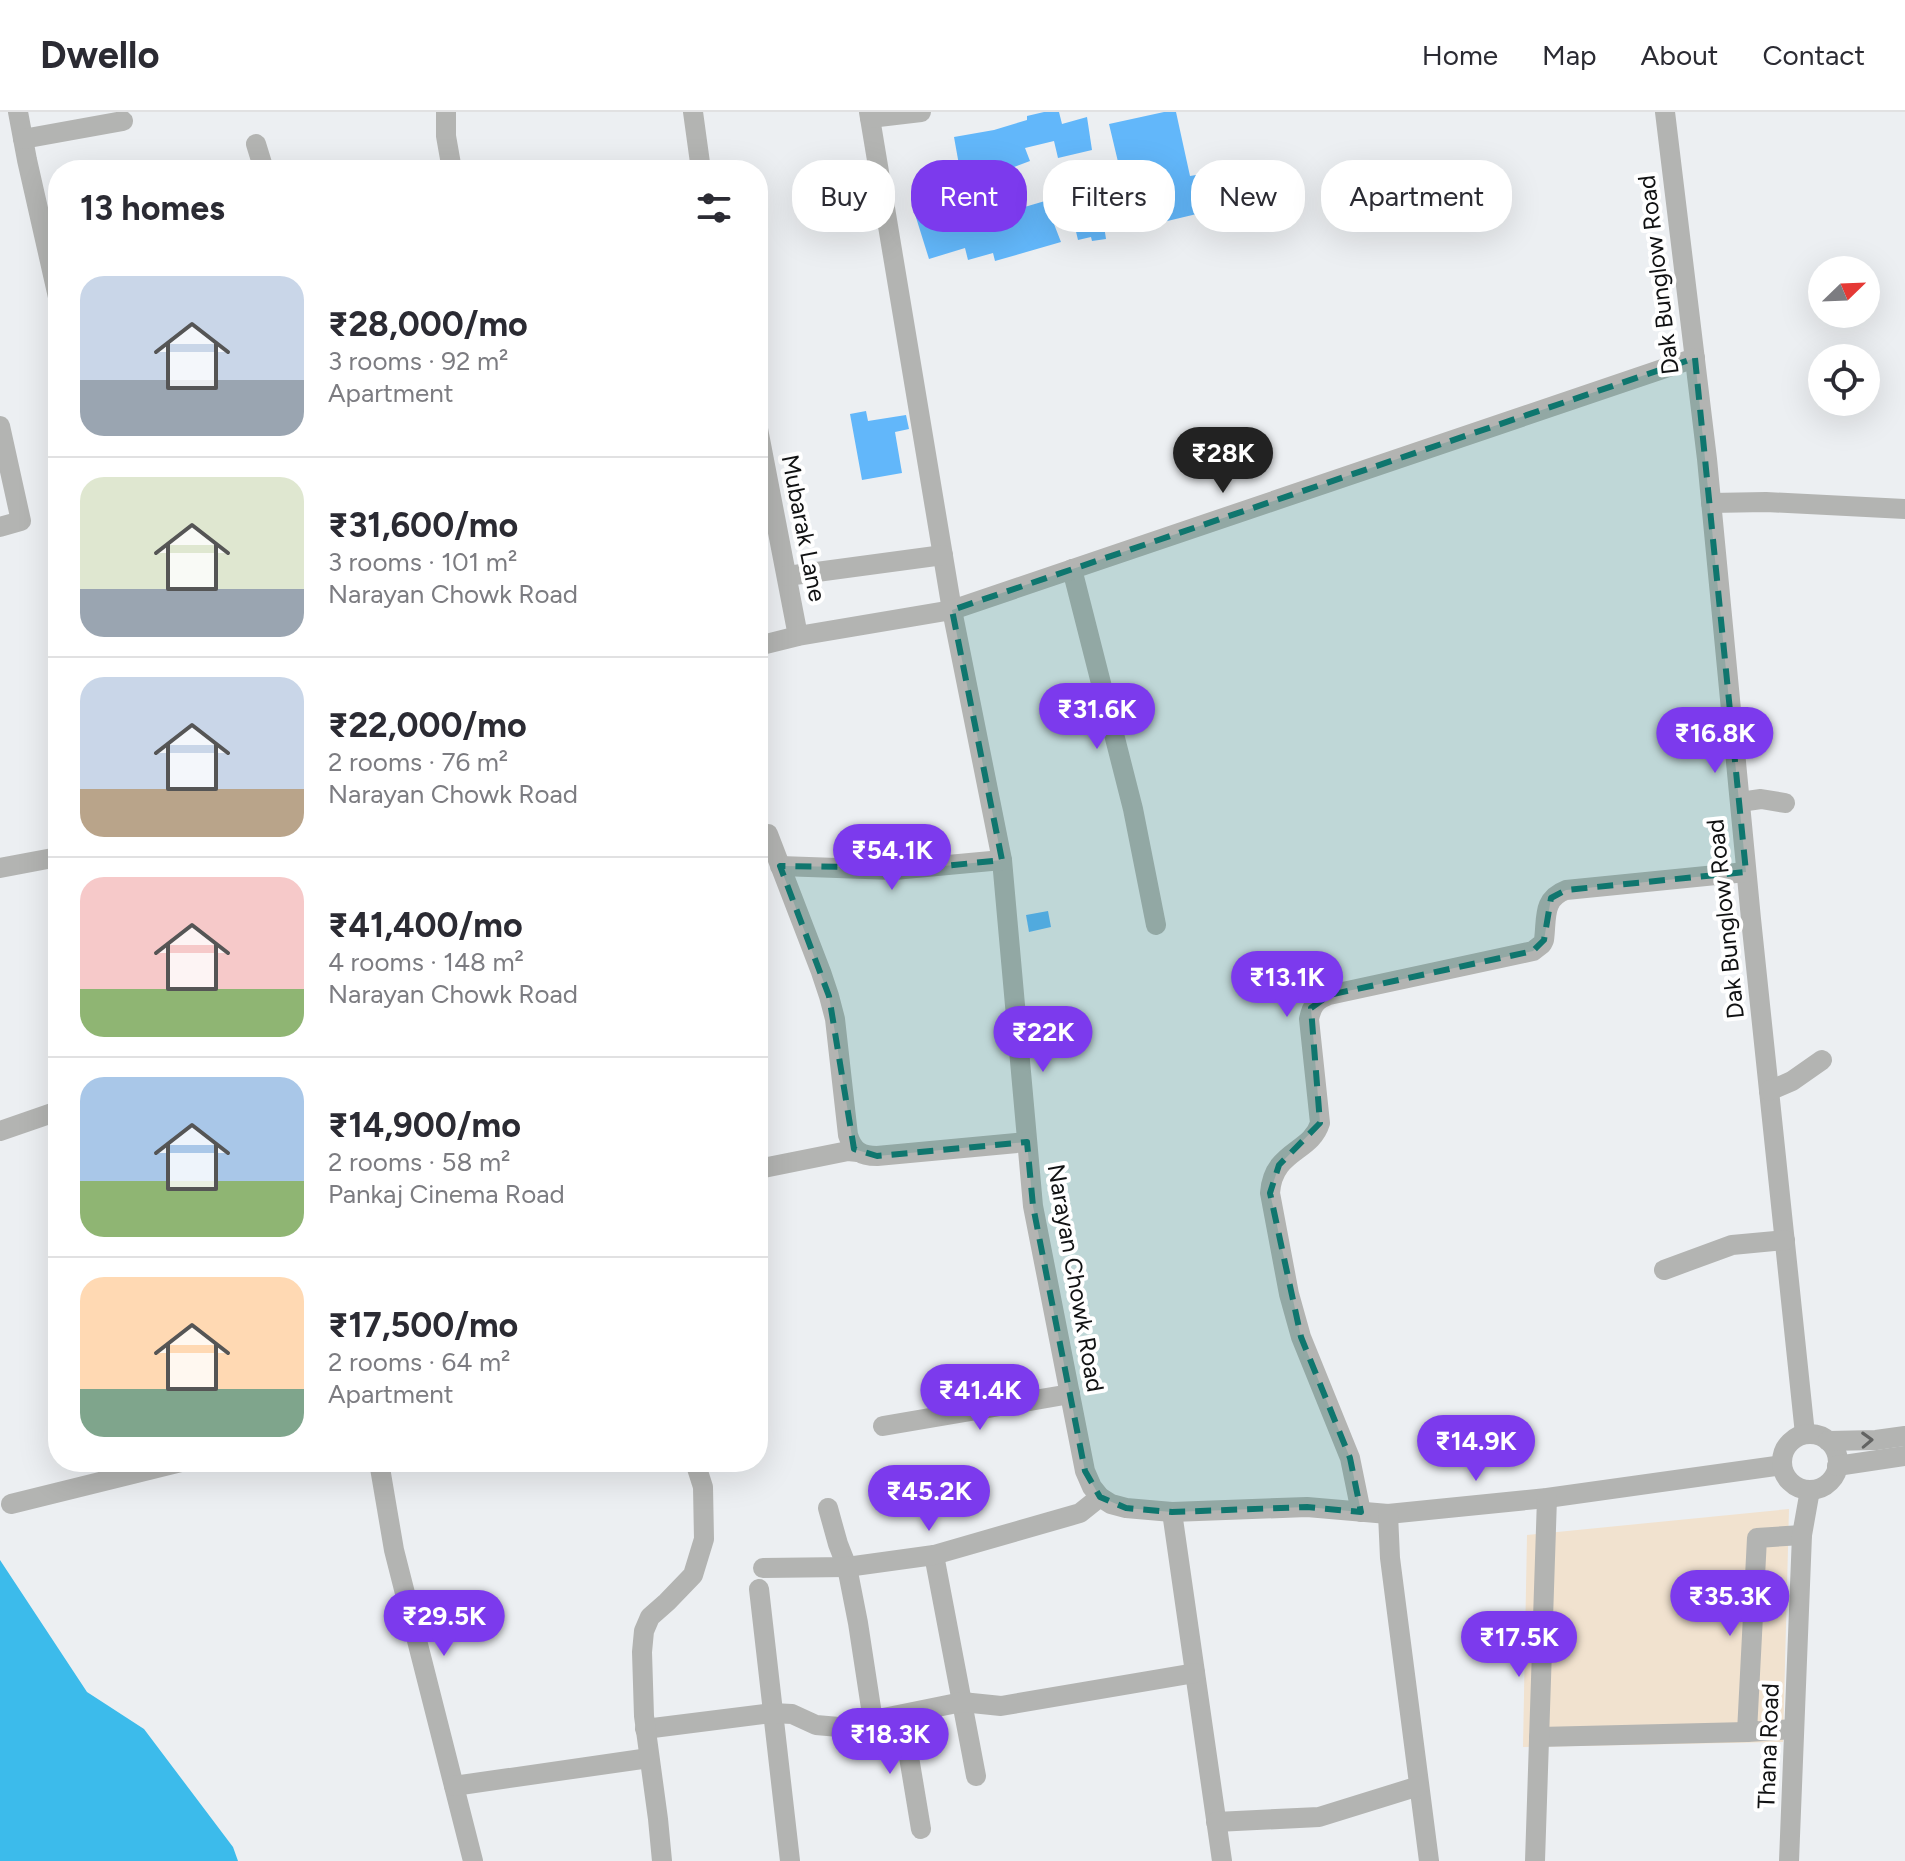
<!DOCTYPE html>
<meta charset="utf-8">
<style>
body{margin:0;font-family:Figtree,sans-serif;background:#f2f2f3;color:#2b2b33;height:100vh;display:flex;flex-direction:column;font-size:30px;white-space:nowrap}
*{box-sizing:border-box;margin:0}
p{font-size:26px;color:#7c7c81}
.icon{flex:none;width:44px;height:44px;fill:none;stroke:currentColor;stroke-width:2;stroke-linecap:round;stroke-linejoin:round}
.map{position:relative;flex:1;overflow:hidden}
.details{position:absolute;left:48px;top:48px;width:720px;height:1312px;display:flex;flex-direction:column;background:#fff;border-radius:32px;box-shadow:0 8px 32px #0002}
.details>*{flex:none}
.banner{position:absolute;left:792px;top:48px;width:760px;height:72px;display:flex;gap:16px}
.needle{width:52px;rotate:67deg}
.controls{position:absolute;left:1808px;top:144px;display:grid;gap:16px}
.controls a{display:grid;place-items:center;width:72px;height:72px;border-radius:50%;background:#fff;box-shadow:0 8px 32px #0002;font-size:40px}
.price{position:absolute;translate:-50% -68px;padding:0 18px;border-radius:28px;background:#7c3aed;color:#fff;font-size:26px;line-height:52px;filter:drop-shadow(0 2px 4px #0008)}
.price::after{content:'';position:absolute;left:50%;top:48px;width:24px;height:18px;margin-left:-12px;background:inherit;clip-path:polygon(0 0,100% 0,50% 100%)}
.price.current{background:#222;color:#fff}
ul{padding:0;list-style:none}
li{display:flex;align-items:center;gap:24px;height:200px;padding:0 32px}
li+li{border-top:2px solid #e1e1e2}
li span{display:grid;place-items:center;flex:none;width:224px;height:160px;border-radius:24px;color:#555}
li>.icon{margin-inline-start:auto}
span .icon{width:96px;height:96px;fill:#fffc;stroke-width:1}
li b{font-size:34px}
h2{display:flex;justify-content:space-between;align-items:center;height:96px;padding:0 32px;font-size:34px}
.pill{padding:0 28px;border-radius:32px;background:#fff;box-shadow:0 8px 32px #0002;font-size:28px;line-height:72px}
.pill.current{background:#7c3aed;color:#fff}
header{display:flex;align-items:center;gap:48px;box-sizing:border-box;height:112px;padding:0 40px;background:#fff;border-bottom:2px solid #e1e1e2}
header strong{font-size:38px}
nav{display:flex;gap:44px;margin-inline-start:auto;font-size:28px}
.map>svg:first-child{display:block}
.commercial{fill:#f1e2cf}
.water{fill:#3cbbeb}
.building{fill:#62b7fa}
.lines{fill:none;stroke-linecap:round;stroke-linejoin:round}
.minor{stroke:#b3b4b2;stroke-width:20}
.oneway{stroke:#626362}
.marked{fill:#0f766e;fill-opacity:0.2;stroke:#0f766e;stroke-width:6;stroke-dasharray:16 10;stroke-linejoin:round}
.labels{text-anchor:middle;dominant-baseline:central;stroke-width:8;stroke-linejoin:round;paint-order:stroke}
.street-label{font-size:24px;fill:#111213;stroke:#fff}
</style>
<header>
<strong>Dwello</strong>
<nav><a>Home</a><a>Map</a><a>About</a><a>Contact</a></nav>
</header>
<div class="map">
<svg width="1905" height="1749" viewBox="0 0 1905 1749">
<rect width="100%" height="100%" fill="#eceff2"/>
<!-- commercial -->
<polygon class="commercial" points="1789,1397 1783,1630 1523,1635 1527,1423"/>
<!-- water -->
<polygon class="water" points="0,1448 87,1580 144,1617 233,1735 238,1749 0,1749"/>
<!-- building -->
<g class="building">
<polygon points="1044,0 1059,0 1062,12 1087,5 1092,38 1058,46 1054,29 1025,36 1030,49 1001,60 1007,100 1045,89 1061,130 995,149 993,141 968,148 965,136 929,147 914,99 923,96 914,70 959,53 954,25 994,18 1027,8 1027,4"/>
<polygon points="1164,0 1176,0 1190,64 1196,63 1205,100 1134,117 1109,12"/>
<polygon points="1099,81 1106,127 1092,129 1091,125 1078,128 1068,86"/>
<polygon points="866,299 868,309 906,303 909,317 895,320 902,361 862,368 850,302"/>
<polygon points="1048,799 1051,815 1029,820 1026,803"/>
</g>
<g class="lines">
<!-- minor -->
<g class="minor">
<polyline points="18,0 27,48 58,185"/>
<polyline points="446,0 446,24 452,58"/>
<polyline points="693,0 701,58"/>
<polyline points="869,0 952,498 1002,748 1033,1094 1085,1359 1092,1375 1100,1385 1111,1392 1126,1396 1172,1400 1307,1395 1388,1402 1547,1386 1782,1353"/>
<polyline points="1665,0 1707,347 1751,807 1805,1322"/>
<polyline points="870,6 921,0"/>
<polyline points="23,27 123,9"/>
<polyline points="256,32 264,58"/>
<polyline points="0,314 21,409 0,415"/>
<polyline points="758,317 798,524"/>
<polyline points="1711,391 1766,390 1905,397"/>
<polyline points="1072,457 1133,697 1156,813"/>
<polyline points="787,464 943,443"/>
<polyline points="758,534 798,524 952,498 1695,246"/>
<polyline points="1740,690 1761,687 1785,691"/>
<path d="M768,722L821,860L829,884L835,907L848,1023C853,1039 861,1044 877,1044L1027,1030"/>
<polyline points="780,754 894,758 1002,748"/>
<polyline points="0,756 58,745"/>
<polyline points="1769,979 1792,969 1822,948"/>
<polyline points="0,1019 58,999"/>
<polyline points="758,1057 848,1039 858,1040"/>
<polyline points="1664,1158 1732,1133 1785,1128"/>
<polyline points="883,1314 1070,1282"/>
<circle cx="1810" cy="1350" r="28"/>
<polyline points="1828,1329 1876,1328 1905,1324"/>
<polyline points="379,1350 394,1438 473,1749"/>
<polyline points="1837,1354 1905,1344"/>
<polyline points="11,1392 181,1350"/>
<polyline points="828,1396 838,1432 847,1455 858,1511 873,1609"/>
<polyline points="1172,1400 1222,1749"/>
<path d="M1361,1400L1350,1346L1301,1225L1289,1182L1270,1081C1273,1038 1311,1041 1320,1011L1309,907C1312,893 1316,888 1329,883L1533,839L1542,832L1544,828C1547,806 1542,787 1566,778L1746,760"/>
<polyline points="1388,1402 1390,1446 1429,1749"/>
<polyline points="934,1443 976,1664"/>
<polyline points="763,1456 847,1455 934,1443 1080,1401 1100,1385"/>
<polyline points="759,1477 790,1749"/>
<polyline points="902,1603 921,1717"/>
<polyline points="645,1617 772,1601 792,1602 816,1613 839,1615 962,1590 1001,1594 1195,1561"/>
<polyline points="1794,1617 1747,1620 1757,1426 1802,1423"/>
<polyline points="1539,1625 1747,1620"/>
<polyline points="454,1674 649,1646"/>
<polyline points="1216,1710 1319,1705 1419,1674"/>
<polyline points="662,1749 658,1707 644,1604 642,1540 644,1519 650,1505 667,1490 693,1463 704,1427 703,1375 695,1350"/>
<polyline points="1535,1749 1547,1386"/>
<polyline points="1789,1749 1802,1423 1810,1378"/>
</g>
</g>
<!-- one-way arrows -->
<defs><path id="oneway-chevron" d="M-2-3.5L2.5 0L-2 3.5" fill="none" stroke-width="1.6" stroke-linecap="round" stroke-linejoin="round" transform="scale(2)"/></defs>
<use class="oneway" href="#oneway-chevron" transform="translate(1867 1328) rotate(-2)"/>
<!-- marked area -->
<path class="marked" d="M1695,246L1746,760L1566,778L1551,786L1544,828L1533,839L1329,883L1311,896L1320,1011L1279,1053L1270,1081L1301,1225L1350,1346L1361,1400L1307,1395L1172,1400L1126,1396L1100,1385L1085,1359L1033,1094L1027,1030L877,1044L854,1037L829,884L780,754L925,756L1002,748L952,498Z"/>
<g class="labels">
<!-- street labels -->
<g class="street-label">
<text transform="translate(1658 163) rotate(-97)">Dak Bunglow Road</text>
<text transform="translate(804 416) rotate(79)">Mubarak Lane</text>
<text transform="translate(1725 807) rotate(-96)">Dak Bunglow Road</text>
<text transform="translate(1076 1166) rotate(80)">Narayan Chowk Road</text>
<text transform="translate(1768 1634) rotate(-88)">Thana Road</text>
</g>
</g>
</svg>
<div class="controls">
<a><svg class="needle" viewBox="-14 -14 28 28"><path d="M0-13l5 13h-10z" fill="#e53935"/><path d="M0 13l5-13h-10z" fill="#7c7c81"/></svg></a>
<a><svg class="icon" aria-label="locate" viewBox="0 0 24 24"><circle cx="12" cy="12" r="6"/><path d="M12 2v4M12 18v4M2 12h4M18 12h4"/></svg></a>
</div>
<b class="price current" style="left:1223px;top:383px">₹28K</b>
<b class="price" style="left:1097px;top:639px">₹31.6K</b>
<b class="price" style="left:1715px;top:663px">₹16.8K</b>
<b class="price" style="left:892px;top:780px">₹54.1K</b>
<b class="price" style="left:1287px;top:907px">₹13.1K</b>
<b class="price" style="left:1043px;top:962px">₹22K</b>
<b class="price" style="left:980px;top:1320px">₹41.4K</b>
<b class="price" style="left:1476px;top:1371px">₹14.9K</b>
<b class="price" style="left:929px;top:1421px">₹45.2K</b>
<b class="price" style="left:1730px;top:1526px">₹35.3K</b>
<b class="price" style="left:444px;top:1546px">₹29.5K</b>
<b class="price" style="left:1519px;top:1567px">₹17.5K</b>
<b class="price" style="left:890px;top:1664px">₹18.3K</b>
<div class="banner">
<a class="pill">Buy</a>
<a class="pill current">Rent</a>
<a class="pill">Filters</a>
<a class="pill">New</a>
<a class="pill">Apartment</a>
</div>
<section class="details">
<h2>13 homes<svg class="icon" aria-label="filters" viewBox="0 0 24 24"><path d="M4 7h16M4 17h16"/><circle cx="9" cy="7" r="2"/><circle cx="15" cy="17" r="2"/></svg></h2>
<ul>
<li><span style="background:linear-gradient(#c9d6e8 65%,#9aa5b1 0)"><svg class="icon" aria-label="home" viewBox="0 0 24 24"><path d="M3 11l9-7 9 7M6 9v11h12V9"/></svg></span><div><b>₹28,000/mo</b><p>3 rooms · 92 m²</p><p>Apartment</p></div></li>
<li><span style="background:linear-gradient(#dfe7d0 70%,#9aa5b1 0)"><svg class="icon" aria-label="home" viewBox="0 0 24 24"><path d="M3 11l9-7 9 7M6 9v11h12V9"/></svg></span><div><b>₹31,600/mo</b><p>3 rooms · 101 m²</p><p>Narayan Chowk Road</p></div></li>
<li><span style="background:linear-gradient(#c9d6e8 70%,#b9a48a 0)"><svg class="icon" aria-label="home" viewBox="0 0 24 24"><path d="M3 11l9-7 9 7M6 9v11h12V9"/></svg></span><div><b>₹22,000/mo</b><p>2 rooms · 76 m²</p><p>Narayan Chowk Road</p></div></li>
<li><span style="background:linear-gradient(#f6c9c9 70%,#8fb573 0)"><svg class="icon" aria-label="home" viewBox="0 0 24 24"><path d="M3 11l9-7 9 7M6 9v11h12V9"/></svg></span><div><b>₹41,400/mo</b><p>4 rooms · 148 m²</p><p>Narayan Chowk Road</p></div></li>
<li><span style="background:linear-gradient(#a9c7e8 65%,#8fb573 0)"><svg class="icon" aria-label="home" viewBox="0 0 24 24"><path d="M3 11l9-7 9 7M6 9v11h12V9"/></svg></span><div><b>₹14,900/mo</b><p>2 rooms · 58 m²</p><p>Pankaj Cinema Road</p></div></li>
<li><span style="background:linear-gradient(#ffd9b3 70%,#7fa58c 0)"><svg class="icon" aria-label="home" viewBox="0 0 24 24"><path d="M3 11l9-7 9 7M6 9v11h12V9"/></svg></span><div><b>₹17,500/mo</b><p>2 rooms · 64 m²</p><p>Apartment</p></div></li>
</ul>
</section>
</div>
